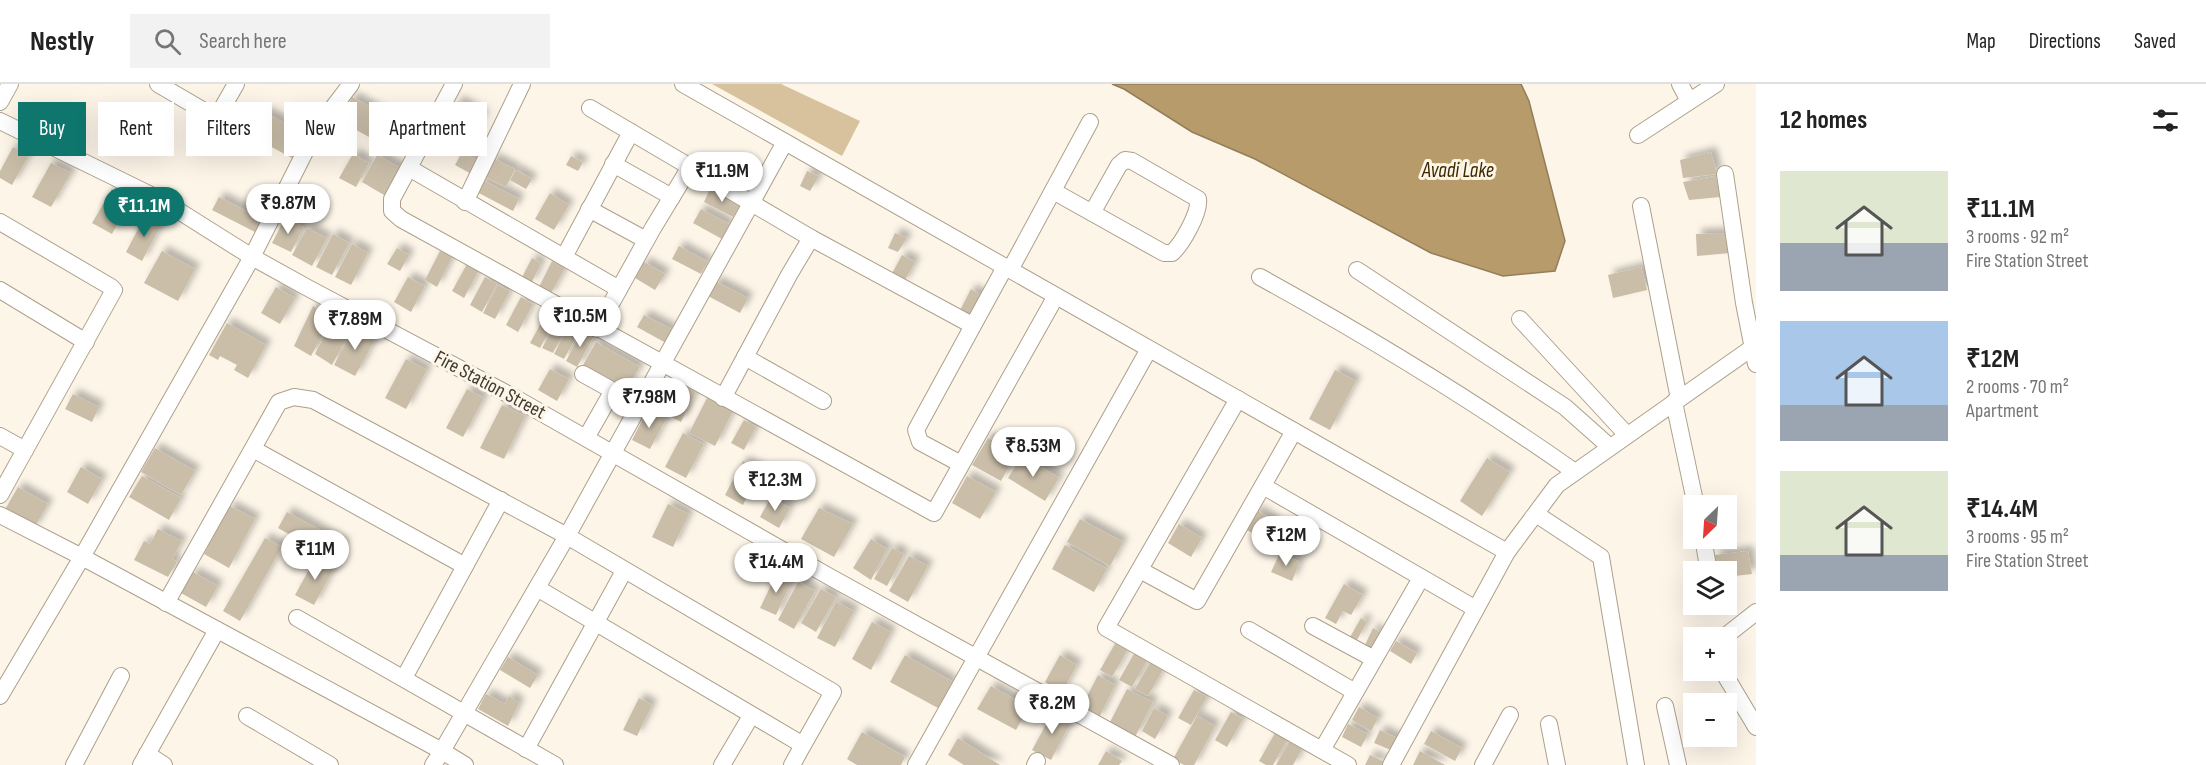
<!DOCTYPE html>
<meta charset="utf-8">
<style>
body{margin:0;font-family:"Sofia Sans Condensed",sans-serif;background:#f2f2f2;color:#222;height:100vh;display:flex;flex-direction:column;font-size:22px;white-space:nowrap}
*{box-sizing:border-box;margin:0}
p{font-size:20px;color:#767676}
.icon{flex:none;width:33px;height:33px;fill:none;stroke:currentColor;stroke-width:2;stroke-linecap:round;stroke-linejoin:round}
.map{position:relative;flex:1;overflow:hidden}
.drawer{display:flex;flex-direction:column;background:#fff;width:450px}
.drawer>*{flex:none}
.banner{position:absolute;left:18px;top:18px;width:570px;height:54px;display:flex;gap:12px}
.needle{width:39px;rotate:205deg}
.controls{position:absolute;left:1683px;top:411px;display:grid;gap:12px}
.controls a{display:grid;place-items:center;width:54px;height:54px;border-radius:0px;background:#fff;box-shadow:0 6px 24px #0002;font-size:30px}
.price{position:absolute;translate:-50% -51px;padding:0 14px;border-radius:21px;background:#fff;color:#222;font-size:20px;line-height:39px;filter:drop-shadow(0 2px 3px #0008)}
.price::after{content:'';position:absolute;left:50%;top:36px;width:18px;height:14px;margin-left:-9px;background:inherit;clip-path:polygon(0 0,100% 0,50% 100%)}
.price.active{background:#0f766e;color:#fff}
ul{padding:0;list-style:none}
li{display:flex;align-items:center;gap:18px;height:150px;padding:0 24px}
li span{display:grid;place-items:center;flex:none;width:168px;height:120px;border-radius:0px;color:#555}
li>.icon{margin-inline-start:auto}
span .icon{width:72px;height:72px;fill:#fffc;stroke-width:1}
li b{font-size:26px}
h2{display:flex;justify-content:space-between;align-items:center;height:72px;padding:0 24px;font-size:26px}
.tag{padding:0 21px;border-radius:0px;background:#fff;box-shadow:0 6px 24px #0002;font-size:21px;line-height:54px}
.tag.active{background:#0f766e;color:#fff}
header{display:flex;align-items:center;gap:36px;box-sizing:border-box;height:84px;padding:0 30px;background:#fff;border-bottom:2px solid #e0e0e0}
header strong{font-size:28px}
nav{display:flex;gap:33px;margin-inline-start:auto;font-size:21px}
.search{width:420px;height:54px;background:#f2f2f2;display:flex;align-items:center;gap:15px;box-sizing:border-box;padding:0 21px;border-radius:0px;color:#767676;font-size:22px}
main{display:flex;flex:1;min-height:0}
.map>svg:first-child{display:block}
.green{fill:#d8c29e}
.water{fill:#b79b6a;stroke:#937e59;stroke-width:1.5}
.building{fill:#cabea9;filter:url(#shadow)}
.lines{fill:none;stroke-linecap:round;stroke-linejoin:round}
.minor-casing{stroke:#aca08b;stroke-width:18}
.minor{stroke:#fff;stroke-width:16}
.labels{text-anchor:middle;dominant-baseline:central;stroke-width:6;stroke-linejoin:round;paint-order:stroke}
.street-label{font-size:20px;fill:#403b32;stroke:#fdf5e8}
.water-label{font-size:21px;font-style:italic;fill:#3e2a00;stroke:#fdf5e8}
</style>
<header>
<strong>Nestly</strong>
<div class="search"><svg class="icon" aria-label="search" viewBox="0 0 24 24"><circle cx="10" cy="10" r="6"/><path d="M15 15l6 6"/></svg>Search here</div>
<nav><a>Map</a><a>Directions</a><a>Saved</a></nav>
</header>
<main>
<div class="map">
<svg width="1756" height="681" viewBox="0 0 1756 681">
<defs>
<filter id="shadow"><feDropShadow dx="5.5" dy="-5.5" stdDeviation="3" flood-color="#0004"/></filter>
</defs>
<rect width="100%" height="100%" fill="#fdf5e8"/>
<!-- green -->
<polygon class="green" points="712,0 781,0 860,37 842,72"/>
<!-- water -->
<polygon class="water" points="1112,0 1521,0 1529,17 1565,157 1555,187 1503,192 1431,169 1255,75 1192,48 1124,5"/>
<!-- building -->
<g class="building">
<polygon points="352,13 393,35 380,59 340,37"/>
<polygon points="458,17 483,31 466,62 440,48"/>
<polygon points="264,28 305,50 292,74 251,52"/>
<polygon points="13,63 29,71 12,101 0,94 0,87"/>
<polygon points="462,68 482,79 475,92 455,81"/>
<polygon points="1711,68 1717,90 1683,94 1680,76"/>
<polygon points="353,70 369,79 356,103 339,94"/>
<polygon points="377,71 404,86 389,114 362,98"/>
<polygon points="571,72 583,78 578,87 566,81"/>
<polygon points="493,74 515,85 506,103 483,92"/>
<polygon points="51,79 71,89 51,123 32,113"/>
<polygon points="516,86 532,95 526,105 510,96"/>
<polygon points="807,87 819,92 810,107 800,102"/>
<polygon points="1716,92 1720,113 1689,116 1683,98"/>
<polygon points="481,95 519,115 513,127 475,107"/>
<polygon points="112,105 131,115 112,150 92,139"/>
<polygon points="710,105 740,121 733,133 704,118"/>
<polygon points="550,109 569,121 554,146 535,135"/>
<polygon points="219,113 262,135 255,148 212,126"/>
<polygon points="701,125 729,140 722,155 693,139"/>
<polygon points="146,130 162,139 142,177 126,168"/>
<polygon points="285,134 304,143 291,168 272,159"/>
<polygon points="307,144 327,154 312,182 292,171"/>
<polygon points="895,149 907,154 898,168 888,164"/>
<polygon points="1723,149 1730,169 1697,172 1696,150"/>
<polygon points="333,150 349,159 332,191 316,183"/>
<polygon points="352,160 368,169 351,201 335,193"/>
<polygon points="679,162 708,178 701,190 672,175"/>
<polygon points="397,164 409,171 400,187 387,180"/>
<polygon points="162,167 195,185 178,217 144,199"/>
<polygon points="440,167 452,173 437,203 425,196"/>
<polygon points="902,171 915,178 903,200 890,193"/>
<polygon points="532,174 541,179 531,200 521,195"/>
<polygon points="552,177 565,184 549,213 537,207"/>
<polygon points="644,178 665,190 655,206 635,194"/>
<polygon points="467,180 479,186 464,214 452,207"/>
<polygon points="1641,183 1647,206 1613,214 1608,191"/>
<polygon points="408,193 425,202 411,228 394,218"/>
<polygon points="485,193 497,200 482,228 470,221"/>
<polygon points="715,197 748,214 740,229 708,212"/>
<polygon points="498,201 510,207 495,235 483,229"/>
<polygon points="276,203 295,214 280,240 261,229"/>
<polygon points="971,205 984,213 972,235 959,228"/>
<polygon points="521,213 533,220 518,248 506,241"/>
<polygon points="313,222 332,233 311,272 294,262"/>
<polygon points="547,228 557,233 540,264 530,259"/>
<polygon points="335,231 353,242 332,281 315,270"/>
<polygon points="644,231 673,246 666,259 637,243"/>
<polygon points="559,233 569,238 553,269 542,264"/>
<polygon points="227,239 266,261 248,294 234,286 237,281 220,272 218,276 209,271"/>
<polygon points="570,240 581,244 564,275 554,270"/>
<polygon points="355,242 376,254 355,292 334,281"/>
<polygon points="582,246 594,252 577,283 566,277"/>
<polygon points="596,258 640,283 625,307 582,283"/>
<polygon points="406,275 427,286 406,325 385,314"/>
<polygon points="550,285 569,295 557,317 538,306"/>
<polygon points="1335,286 1356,297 1330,346 1309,335"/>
<polygon points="678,299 696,308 681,338 663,329"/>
<polygon points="467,305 484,314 463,353 446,344"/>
<polygon points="73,310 99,323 92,338 65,325"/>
<polygon points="707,314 733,327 715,362 689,349"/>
<polygon points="502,321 525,332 504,375 480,364"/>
<polygon points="648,325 666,335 650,365 632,356"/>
<polygon points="744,336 756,343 744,366 731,359"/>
<polygon points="683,349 704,360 686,394 665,383"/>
<polygon points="988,354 1016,370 1001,397 972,381"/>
<polygon points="155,364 195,387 181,411 141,388"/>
<polygon points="1022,371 1059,394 1045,417 1008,394"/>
<polygon points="1487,374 1510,388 1482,432 1460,417"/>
<polygon points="743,377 761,386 743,421 725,411"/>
<polygon points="81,383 102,395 88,420 67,408"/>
<polygon points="142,392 181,414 169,436 129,413"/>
<polygon points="967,392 996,408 980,435 952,419"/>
<polygon points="18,403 48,420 33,446 3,429"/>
<polygon points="771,413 790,424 779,444 760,433"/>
<polygon points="668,420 689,430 673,463 652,453"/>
<polygon points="230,422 255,435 229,484 204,470"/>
<polygon points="819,424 853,440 834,473 801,455"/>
<polygon points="1256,426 1275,437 1265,456 1245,445"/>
<polygon points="287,428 345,460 336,477 278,444"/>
<polygon points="1080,435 1123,458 1110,482 1067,458"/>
<polygon points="1179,440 1202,454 1191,473 1168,459"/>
<polygon points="158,445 182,457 172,475 177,478 168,493 134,476 144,457 150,460"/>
<polygon points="265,454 282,463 240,537 223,527"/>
<polygon points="871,455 887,465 871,496 853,484"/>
<polygon points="1065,461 1107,485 1094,508 1052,485"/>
<polygon points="892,464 904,470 887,502 874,495"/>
<polygon points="1748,467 1752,490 1726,493 1726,488 1717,488 1715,471"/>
<polygon points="1280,469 1300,478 1292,497 1271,488"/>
<polygon points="909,472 928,482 908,518 889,507"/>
<polygon points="316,473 334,484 314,521 295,511"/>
<polygon points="193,488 218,502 206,523 181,509"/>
<polygon points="777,489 792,496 776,531 760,524"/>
<polygon points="798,498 815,507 794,545 778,536"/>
<polygon points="1344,500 1363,511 1351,531 1343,527 1336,540 1325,534"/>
<polygon points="821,505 836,513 816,548 801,539"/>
<polygon points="836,518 854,527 835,563 817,554"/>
<polygon points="1361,534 1367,538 1357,556 1350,553"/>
<polygon points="872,538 891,548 871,586 852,575"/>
<polygon points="1373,544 1380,548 1371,566 1364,563"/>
<polygon points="1396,557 1417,569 1411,580 1390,567"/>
<polygon points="1116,558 1128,565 1112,593 1100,586"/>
<polygon points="1135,568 1148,575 1132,603 1119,596"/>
<polygon points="905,571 953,598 938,624 890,598"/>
<polygon points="1060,571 1077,581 1062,608 1045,598"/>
<polygon points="508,573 538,591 530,604 500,586"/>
<polygon points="1151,577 1164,584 1148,612 1135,605"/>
<polygon points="1098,591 1115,601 1098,636 1080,626"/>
<polygon points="991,602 1029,623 1016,646 977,625"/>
<polygon points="1127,605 1153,618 1135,653 1109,640"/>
<polygon points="1194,606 1207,613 1191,641 1178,634"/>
<polygon points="486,610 505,620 509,612 519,619 508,642 478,625"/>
<polygon points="639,614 652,621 637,652 623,646"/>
<polygon points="1359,623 1378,634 1371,647 1352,636"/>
<polygon points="1154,624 1168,632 1155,655 1142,647"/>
<polygon points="1054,626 1072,636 1051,676 1032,666"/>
<polygon points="1231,628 1243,635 1227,663 1215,656"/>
<polygon points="1197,632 1215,642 1194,681 1184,681 1173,675"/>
<polygon points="1348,640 1368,650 1361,663 1342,653"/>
<polygon points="1380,646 1399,655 1393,667 1374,659"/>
<polygon points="1431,647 1462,664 1455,677 1424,660"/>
<polygon points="862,648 905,673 901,681 857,681 847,675"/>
<polygon points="1275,649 1287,656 1273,681 1266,681 1259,677"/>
<polygon points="958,654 1000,681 964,681 948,671"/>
<polygon points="1289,658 1302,665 1293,681 1276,681"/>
<polygon points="1106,667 1122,677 1119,681 1098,681"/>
<polygon points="1420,667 1445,681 1413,681"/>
<polygon points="1370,671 1391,681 1365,681"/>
</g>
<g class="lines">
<!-- minor casing -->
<g class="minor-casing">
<g id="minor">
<polyline points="158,0 216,34"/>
<polyline points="351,0 316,46 252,173 82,473 442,667 567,452 785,58"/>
<polyline points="454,0 392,115 392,127 401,135 934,429 1056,212"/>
<polyline points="683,0 1507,468"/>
<polyline points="1680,0 1689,17"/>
<polyline points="0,18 10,0"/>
<polyline points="590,24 811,154 972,241"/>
<polyline points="0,37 163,117 252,173 308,204 517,315 830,493 1171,681"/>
<polyline points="1638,51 1716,0"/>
<polyline points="201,61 236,0"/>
<polyline points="613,80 672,113"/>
<polyline points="409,84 619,205"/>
<polyline points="1725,90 1744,219 1756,280"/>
<path d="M1053,107L1164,169H1172C1182,160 1200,129 1198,115L1132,77L1125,76L1119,81L1092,129"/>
<polyline points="465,118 522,0"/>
<polyline points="1641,122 1679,315"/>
<polyline points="589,125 646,156"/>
<polyline points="0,138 111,203 114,206 0,411"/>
<polyline points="564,173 631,48"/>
<polyline points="1010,186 1090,38"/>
<polyline points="1357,186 1565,323 1610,363"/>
<path d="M1260,193C1369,253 1474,317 1575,388"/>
<polyline points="0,206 86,258"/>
<polyline points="1520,235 1627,351"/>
<polyline points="597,245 653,144 690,83"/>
<polyline points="745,273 823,317"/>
<polyline points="583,290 610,305 611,310 586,354"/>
<polyline points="723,314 789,191 811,154"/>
<polyline points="1238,315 1106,544 1348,681"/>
<polyline points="1674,318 1696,422"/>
<polyline points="0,352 25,366"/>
<polyline points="253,365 465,482"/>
<polyline points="961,380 920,358 916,346 1005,183"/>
<polyline points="1263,402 1476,525"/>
<polyline points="1536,430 1601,473 1636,681"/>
<polyline points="0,431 82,473 0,612"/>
<polyline points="1703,454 1709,488"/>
<polyline points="1140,486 1197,517 1294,347"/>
<polyline points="166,519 279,318 294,313 313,316 567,452 833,608 803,661 537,504"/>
<polyline points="297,534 555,681"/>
<polyline points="1313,542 1374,575"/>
<polyline points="1249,546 1355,608"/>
<polyline points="1723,554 1756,528"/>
<polyline points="1722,586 1756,643"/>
<polyline points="404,594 501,416"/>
<polyline points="1665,622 1678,681"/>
<polyline points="247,632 330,681"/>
<polyline points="1549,640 1557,681"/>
<polyline points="526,665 624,487"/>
<polyline points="1322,666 1421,494"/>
<polyline points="147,670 164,681"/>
<polyline points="74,681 121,592"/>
<polyline points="141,681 217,546"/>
<polyline points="433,681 442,667 465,681"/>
<polyline points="722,681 751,632"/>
<polyline points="792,681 803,661"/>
<polyline points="916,681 1149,265"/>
<polyline points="1035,681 1037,677"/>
<polyline points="1391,681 1507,468 1557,401 1756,261"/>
<polyline points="1483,681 1510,631"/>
</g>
</g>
<!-- minor -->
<use href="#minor" class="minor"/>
</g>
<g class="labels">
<!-- street labels -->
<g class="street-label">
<text transform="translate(490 301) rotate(28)">Fire Station Street</text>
</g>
<!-- water labels -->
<g class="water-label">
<text x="1458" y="86">Avadi Lake</text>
</g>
</g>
</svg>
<div class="controls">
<a><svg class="needle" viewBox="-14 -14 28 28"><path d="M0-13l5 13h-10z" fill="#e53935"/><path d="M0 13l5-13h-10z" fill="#767676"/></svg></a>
<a><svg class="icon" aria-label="layers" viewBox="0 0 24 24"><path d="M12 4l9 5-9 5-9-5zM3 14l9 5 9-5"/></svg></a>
<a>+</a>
<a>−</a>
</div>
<b class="price" style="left:722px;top:119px">₹11.9M</b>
<b class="price" style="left:288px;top:151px">₹9.87M</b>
<b class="price active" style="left:144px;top:154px">₹11.1M</b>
<b class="price" style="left:580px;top:264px">₹10.5M</b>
<b class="price" style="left:355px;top:267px">₹7.89M</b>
<b class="price" style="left:649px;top:345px">₹7.98M</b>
<b class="price" style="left:1033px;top:394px">₹8.53M</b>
<b class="price" style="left:775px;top:428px">₹12.3M</b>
<b class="price" style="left:1286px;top:483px">₹12M</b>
<b class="price" style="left:315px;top:497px">₹11M</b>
<b class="price" style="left:776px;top:510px">₹14.4M</b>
<b class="price" style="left:1052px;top:651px">₹8.2M</b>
<div class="banner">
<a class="tag active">Buy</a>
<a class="tag">Rent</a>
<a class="tag">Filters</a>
<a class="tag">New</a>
<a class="tag">Apartment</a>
</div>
</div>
<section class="drawer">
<h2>12 homes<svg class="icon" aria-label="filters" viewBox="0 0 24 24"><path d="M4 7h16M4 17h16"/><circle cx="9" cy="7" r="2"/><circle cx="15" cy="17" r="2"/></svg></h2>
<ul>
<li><span style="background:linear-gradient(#dfe7d0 60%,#9aa5b1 0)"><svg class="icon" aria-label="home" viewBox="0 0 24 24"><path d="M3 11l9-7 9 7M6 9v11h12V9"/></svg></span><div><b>₹11.1M</b><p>3 rooms · 92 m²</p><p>Fire Station Street</p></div></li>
<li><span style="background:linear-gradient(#a9c7e8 70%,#9aa5b1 0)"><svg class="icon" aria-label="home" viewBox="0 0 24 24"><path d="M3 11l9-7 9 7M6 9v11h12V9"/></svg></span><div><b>₹12M</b><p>2 rooms · 70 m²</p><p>Apartment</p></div></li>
<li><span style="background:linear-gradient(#dfe7d0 70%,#9aa5b1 0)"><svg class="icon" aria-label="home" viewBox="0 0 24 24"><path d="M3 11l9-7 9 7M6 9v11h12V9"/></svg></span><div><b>₹14.4M</b><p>3 rooms · 95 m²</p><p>Fire Station Street</p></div></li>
</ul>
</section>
</main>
